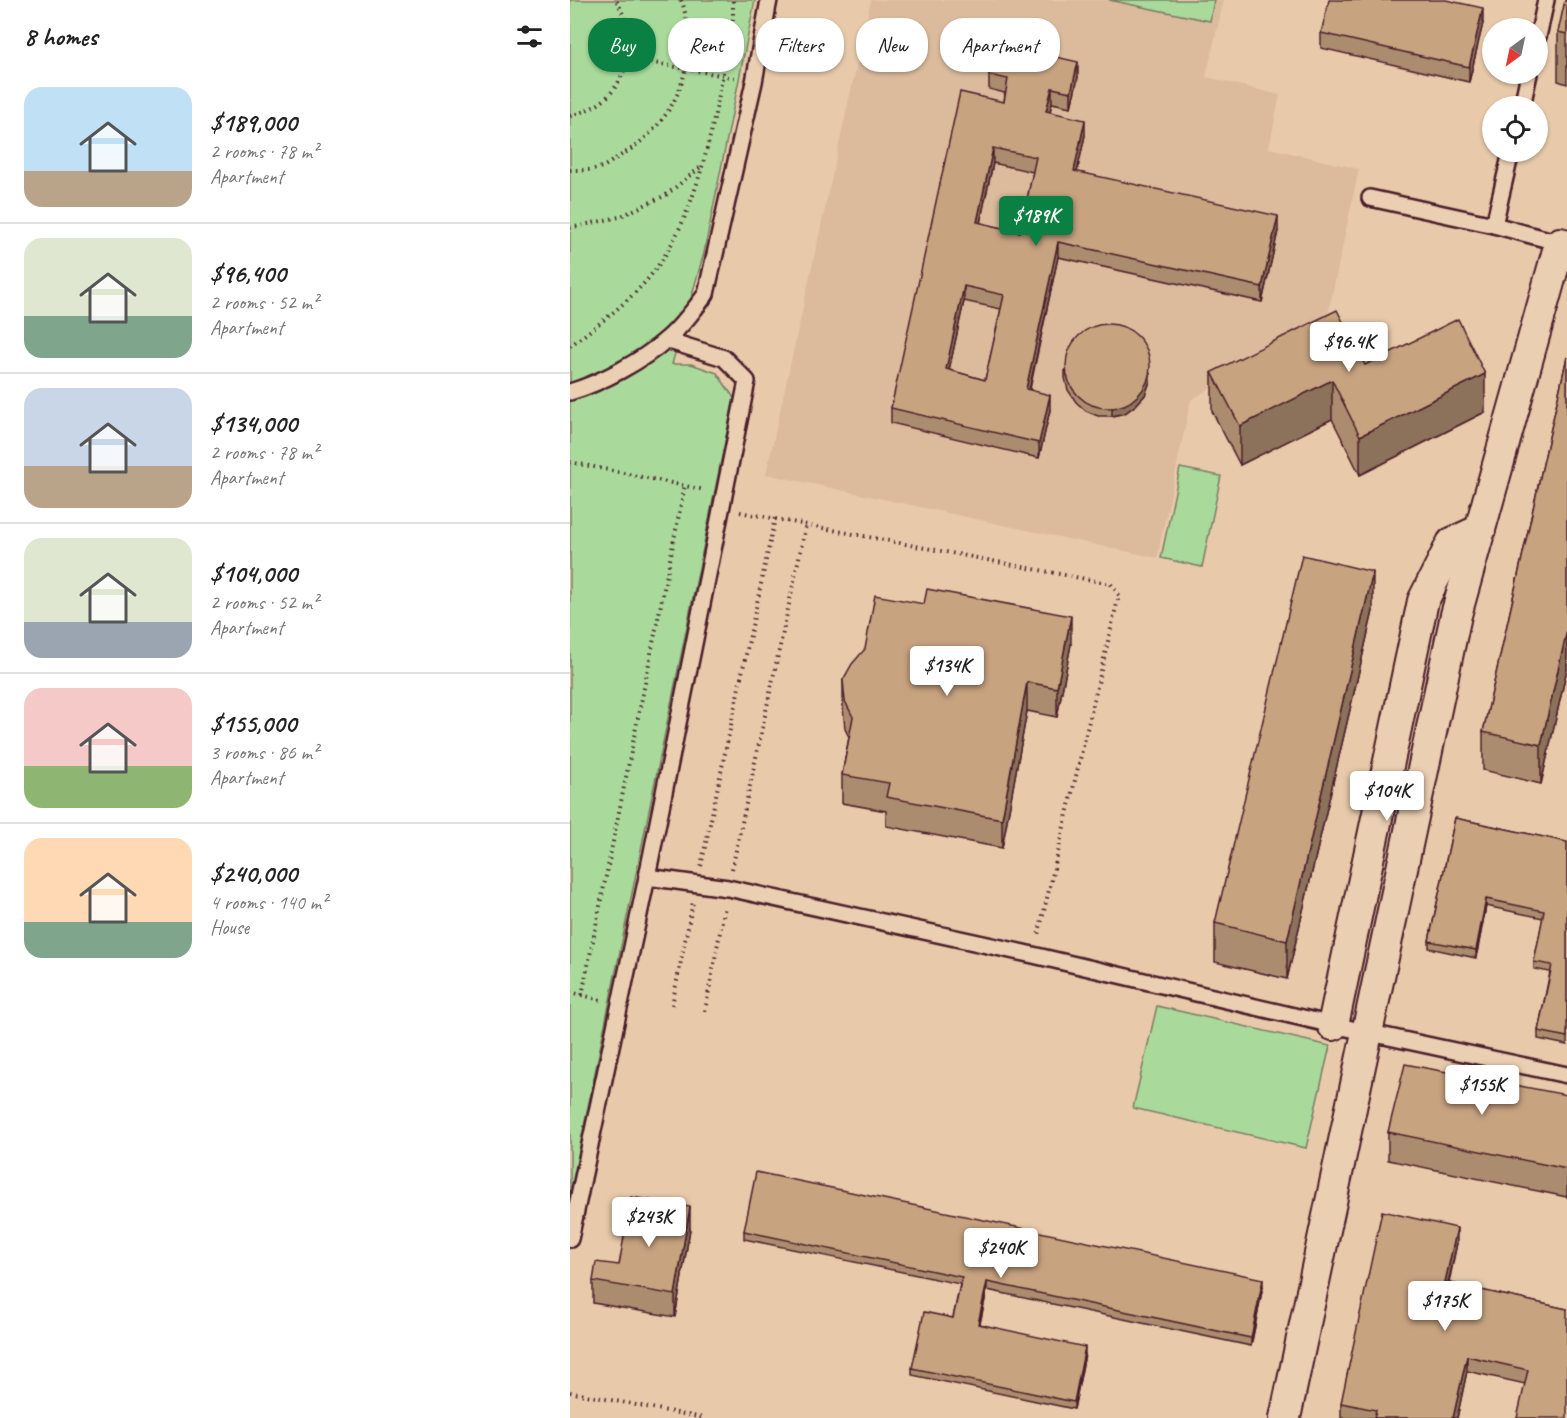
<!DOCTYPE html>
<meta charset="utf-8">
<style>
body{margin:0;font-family:Caveat,sans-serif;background:#f2f2f2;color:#222;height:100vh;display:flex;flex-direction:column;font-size:22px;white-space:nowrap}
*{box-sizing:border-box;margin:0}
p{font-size:20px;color:#767676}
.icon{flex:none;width:33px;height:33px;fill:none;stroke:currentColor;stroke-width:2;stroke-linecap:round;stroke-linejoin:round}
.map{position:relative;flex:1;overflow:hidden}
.drawer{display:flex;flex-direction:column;background:#fff;width:570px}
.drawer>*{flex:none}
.guide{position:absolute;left:18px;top:18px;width:570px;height:54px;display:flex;gap:12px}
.needle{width:39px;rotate:213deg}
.controls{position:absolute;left:912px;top:18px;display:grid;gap:12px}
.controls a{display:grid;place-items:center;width:66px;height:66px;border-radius:50%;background:#fff;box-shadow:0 2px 4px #0004;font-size:30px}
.price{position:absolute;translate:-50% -51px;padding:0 14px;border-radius:6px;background:#fff;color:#222;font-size:20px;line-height:39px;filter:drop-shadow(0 2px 3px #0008)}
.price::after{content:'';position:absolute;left:50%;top:36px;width:18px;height:14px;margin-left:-9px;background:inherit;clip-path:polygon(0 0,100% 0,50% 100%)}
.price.current{background:#0b8043;color:#fff}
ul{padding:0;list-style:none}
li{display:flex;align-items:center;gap:18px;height:150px;padding:0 24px}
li+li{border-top:2px solid #e0e0e0}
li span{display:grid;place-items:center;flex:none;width:168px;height:120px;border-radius:18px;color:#555}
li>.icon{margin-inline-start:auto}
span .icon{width:72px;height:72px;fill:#fffc;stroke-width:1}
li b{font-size:26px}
h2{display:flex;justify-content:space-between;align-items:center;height:72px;padding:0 24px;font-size:26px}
.pill{padding:0 21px;border-radius:24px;background:#fff;box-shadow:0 2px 4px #0004;font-size:21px;line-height:54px}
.pill.current{background:#0b8043;color:#fff}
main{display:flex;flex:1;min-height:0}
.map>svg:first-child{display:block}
.built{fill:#dbbb9c}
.green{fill:#a9da9b;stroke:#7a7c63;stroke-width:1.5}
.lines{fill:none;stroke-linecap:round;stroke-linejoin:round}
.lane-casing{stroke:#4a1f2b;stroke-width:20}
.street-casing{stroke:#4a1f2b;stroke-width:34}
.path{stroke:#4a1f2b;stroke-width:4;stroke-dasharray:1.5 4.5;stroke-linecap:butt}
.lane{stroke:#ebcfb2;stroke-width:15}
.street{stroke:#ebcfb2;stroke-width:30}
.wall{fill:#ac8c6e;stroke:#4a1f2b;stroke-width:1.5;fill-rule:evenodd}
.shaded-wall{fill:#8c725a;stroke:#4a1f2b;stroke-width:1.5}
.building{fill:#c8a380;stroke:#4a1f2b;stroke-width:1.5;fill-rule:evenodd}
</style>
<main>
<section class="drawer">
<h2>8 homes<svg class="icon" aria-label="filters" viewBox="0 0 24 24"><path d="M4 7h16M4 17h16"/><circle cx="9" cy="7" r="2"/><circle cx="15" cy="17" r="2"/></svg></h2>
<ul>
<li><span style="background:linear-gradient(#bfe0f5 70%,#b9a48a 0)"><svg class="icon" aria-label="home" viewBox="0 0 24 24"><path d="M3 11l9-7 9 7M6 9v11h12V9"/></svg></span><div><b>$189,000</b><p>2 rooms · 78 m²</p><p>Apartment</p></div></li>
<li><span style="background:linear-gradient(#dfe7d0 65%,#7fa58c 0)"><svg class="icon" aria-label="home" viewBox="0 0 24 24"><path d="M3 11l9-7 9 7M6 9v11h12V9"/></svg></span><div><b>$96,400</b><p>2 rooms · 52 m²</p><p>Apartment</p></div></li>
<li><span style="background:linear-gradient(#c9d6e8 65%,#b9a48a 0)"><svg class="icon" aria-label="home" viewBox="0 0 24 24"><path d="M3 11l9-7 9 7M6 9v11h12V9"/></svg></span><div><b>$134,000</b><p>2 rooms · 78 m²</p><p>Apartment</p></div></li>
<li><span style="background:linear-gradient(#dfe7d0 70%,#9aa5b1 0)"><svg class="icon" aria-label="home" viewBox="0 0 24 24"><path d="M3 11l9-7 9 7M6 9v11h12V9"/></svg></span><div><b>$104,000</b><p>2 rooms · 52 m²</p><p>Apartment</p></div></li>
<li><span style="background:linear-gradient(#f6c9c9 65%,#8fb573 0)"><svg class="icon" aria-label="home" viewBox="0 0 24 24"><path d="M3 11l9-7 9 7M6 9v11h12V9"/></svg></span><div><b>$155,000</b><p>3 rooms · 86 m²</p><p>Apartment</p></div></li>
<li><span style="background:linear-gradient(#ffd9b3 70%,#7fa58c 0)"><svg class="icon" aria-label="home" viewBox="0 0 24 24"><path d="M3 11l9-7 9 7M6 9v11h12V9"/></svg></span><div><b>$240,000</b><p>4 rooms · 140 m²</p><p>House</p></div></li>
</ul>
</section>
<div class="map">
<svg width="997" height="1418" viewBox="0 0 997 1418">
<rect width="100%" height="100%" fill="#e8caab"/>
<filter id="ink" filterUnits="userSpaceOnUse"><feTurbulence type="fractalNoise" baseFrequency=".0167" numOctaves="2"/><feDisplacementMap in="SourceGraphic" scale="12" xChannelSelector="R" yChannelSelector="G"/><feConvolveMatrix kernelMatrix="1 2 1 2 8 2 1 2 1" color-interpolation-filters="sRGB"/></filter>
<g filter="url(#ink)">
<!-- built -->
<polygon class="built" points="301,0 654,0 636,77 710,95 699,148 789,169 757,319 621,400 587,558 196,474"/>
<!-- green -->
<g class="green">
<polygon points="0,0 185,0 134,253 102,364 121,364 147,373 164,398 0,1194"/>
<polygon points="539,0 644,0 640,21"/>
<polygon points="610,468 651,476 632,567 591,558"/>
<polygon points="587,1006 760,1046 736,1148 563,1108"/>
</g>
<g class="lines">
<!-- lane casing -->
<g class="lane-casing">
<g id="lane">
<polyline points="968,37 976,0"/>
<polyline points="952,106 959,74"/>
<polyline points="941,152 924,225 990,243"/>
<polyline points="800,198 924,225"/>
<path d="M0,392C31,383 72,361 97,339C112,326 124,310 136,294L184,82L199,0"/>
<polyline points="77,877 158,888 463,955 763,1025 997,1075"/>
<polyline points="0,1239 77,877 177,381 154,358 96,340"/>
</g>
</g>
<!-- street casing -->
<g class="street-casing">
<g id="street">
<polyline points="763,1025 853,601 882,543 910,530"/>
<polyline points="715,1418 886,615 990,243 997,245"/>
</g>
</g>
<!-- path -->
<g class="path">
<polyline points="57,58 166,78"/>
<path d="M0,116C12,112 24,108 34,100C63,74 65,31 46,0"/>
<path d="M0,170C9,170 20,171 28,168C35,167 42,161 48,157C94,132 123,84 117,32C116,21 116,10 111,0"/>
<polyline points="0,228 49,217 96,195 132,166"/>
<path d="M0,346C26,326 54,306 76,281C133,216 147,102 163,19V0"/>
<polyline points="0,462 135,490"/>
<polyline points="170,512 541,584 549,595 468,936"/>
<polyline points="131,866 205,518"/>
<polyline points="162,869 236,525"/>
<polyline points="0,992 31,1000"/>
<polyline points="12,995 115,485"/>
<polyline points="102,1005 123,902"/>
<polyline points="135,1011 155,906"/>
<polyline points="0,1392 133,1418"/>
</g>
<!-- lane -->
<use href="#lane" class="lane"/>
<!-- street -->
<use href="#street" class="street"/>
</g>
<!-- wall -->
<g class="wall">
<polygon points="997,0 997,84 988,81 988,32"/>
<polygon points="913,23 899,82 751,48 751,33"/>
<path d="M419,75L508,77L501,107L482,103L480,112L515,135L507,172L708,231L692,302L488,257L460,389L480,410L469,458L321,423V408L434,102L435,93L419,89ZM423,163L463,172L450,232L410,223ZM394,301L431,309L415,380L379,370Z"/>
<polygon points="997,357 997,669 971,784 913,770 913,732"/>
<polygon points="795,365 915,412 790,475 762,419 670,465 642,411 642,372"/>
<polygon points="495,370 580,381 575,395 566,405 555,413 542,416 528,416 516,411 506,402 498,390 495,378"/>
<polygon points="803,611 717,979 645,962 645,923"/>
<polygon points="501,644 487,717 457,711 432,848 316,826 316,811 272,803 272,775 279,737 275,729 273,708 273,680"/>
<polygon points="885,818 997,842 997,1045 968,1039 968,1031 980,972 964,969 964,962 973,918 916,906 906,958 859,948 859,941"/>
<polygon points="997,1095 997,1197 818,1160 818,1132"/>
<polygon points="120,1229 105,1317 23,1303 23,1281 49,1265"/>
<polygon points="174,1231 693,1286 681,1346 417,1290 410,1324 515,1354 504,1409 342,1375 342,1368 383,1318 390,1284 174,1239"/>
<polygon points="887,1243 879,1283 997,1309 955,1384 897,1371 887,1418 771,1418 771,1403"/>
</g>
<!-- shaded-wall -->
<g class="shaded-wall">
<polygon points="913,8 913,23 899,82 899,67"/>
<polygon points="508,62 508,77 501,107 501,92"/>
<polygon points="482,88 482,103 476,126 476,111"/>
<polygon points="515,120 515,135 504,186 504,171"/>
<polygon points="423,148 423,163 407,237 407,222"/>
<polygon points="708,216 708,231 692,302 692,287"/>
<polygon points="488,242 488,257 456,404 456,389"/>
<polygon points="394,286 394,301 376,384 376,369"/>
<polygon points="580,374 580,381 575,395 566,405 555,413 542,416 542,409"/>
<polygon points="915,374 915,412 790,475 790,436"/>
<polygon points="762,380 762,419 670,465 670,426"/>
<polygon points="480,395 480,410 469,458 469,443"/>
<polygon points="803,572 803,611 717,979 717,941"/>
<polygon points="501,616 501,644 487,717 487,688"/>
<polygon points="997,630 997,669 971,784 971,745"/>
<polygon points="457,682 457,711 432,848 432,819"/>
<polygon points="916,899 916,906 906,958 906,950"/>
<polygon points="120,1207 120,1229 105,1317 105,1295"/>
<polygon points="887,1228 887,1243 875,1297 875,1282"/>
<polygon points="693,1279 693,1286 681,1346 681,1338"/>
<polygon points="417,1282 417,1290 408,1331 408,1324"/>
<polygon points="515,1347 515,1354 504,1409 504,1402"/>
<polygon points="897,1356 897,1371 887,1418 883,1418"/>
</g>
<!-- building -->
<g class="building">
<polygon points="759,0 876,0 913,8 899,67 751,33"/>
<polygon points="995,0 997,0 997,34 988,32"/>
<path d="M426,43L508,62L501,92L482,88L476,111L515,120L504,171L708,216L692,287L488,242L456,389L480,395L469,443L321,408L390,92L434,102L438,79L419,75ZM423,148L466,157L450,232L407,222ZM394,286L434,295L415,380L376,369Z"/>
<polygon points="767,310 795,365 888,319 915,374 790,436 762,380 670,426 642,372"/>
<circle cx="538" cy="366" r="42"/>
<polygon points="997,357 997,630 971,745 913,732"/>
<polygon points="732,555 803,572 717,941 645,923"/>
<polygon points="357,589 501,616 487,688 457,682 432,819 316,797 319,783 272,775 283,717 275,701 273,680 282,664 295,649 305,595 354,604"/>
<polygon points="885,818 997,842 997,1037 968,1031 982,965 964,962 974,911 916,899 906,950 859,941"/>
<polygon points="835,1064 997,1095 997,1169 818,1132"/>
<polygon points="186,1172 693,1279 681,1338 417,1282 408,1324 515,1347 504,1402 342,1368 354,1312 383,1318 392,1277 174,1231"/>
<polygon points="61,1197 120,1207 105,1295 23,1281 26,1262 49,1265"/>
<polygon points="812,1211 887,1228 875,1282 997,1309 997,1418 947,1418 958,1370 897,1356 883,1418 804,1418 806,1410 771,1403"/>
</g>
</g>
</svg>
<div class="controls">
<a><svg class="needle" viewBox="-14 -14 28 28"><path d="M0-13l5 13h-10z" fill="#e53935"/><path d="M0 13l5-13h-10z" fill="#767676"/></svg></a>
<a><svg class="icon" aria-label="locate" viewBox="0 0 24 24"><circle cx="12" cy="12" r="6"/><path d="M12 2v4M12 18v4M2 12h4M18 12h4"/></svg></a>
</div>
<b class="price current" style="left:466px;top:247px">$189K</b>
<b class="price" style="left:779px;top:373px">$96.4K</b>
<b class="price" style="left:377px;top:697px">$134K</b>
<b class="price" style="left:817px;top:822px">$104K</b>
<b class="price" style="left:912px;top:1116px">$155K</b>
<b class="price" style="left:79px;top:1248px">$243K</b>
<b class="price" style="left:431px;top:1279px">$240K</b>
<b class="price" style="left:875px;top:1332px">$175K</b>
<div class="guide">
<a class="pill current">Buy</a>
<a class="pill">Rent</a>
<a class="pill">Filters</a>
<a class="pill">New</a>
<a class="pill">Apartment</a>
</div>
</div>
</main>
